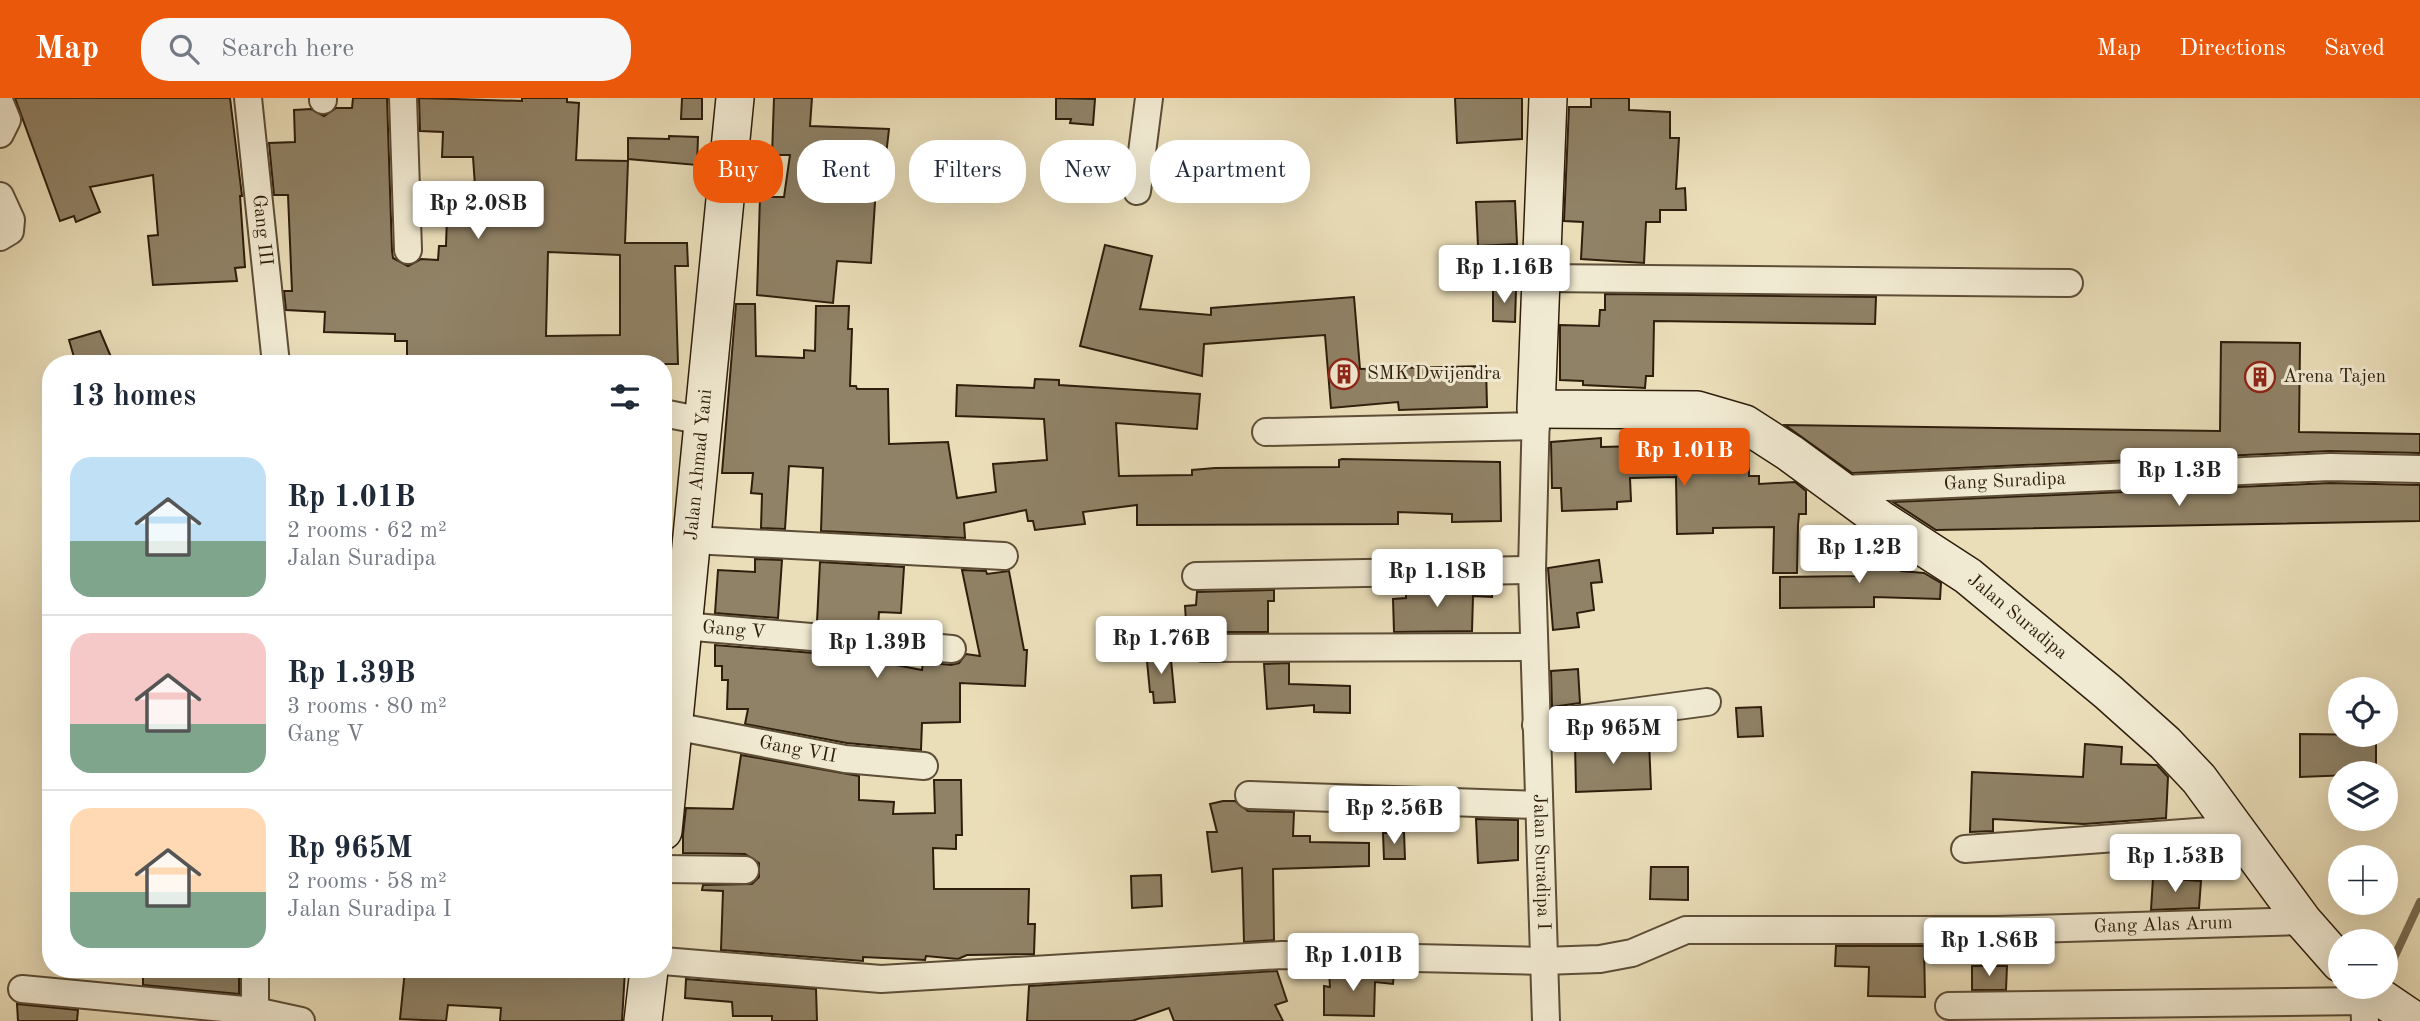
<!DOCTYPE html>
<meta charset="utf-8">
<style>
body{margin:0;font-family:"Old Standard TT",serif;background:#f6f6f7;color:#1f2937;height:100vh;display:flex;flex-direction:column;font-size:26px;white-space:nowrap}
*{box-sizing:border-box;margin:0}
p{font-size:23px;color:#747a83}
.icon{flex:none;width:38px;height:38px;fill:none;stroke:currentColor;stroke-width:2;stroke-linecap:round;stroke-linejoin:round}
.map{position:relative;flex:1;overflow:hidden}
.side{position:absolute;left:42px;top:257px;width:630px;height:623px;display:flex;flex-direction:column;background:#fff;border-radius:28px;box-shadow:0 7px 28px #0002}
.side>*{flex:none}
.top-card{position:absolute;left:693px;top:42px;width:665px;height:63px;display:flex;gap:14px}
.controls{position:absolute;left:2328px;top:579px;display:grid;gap:14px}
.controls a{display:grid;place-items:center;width:70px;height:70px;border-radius:50%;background:#fff;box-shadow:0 7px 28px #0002;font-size:35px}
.price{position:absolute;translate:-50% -60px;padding:0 16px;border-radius:7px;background:#fff;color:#222;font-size:23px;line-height:46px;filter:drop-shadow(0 2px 4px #0008)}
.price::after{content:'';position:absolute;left:50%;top:42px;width:21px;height:16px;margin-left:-10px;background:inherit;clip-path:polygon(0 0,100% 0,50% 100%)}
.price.on{background:#ea580c;color:#fff}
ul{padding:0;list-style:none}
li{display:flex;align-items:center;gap:21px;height:175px;padding:0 28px}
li+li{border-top:2px solid #e0e1e3}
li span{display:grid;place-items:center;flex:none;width:196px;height:140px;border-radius:21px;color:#555}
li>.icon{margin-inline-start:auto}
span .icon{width:84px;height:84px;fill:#fffc;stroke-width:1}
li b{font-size:30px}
h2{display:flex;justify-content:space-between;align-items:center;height:84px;padding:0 28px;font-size:30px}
.chip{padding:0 24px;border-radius:28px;background:#fff;box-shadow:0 7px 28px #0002;font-size:24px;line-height:63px}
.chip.on{background:#ea580c;color:#fff}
header{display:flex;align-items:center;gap:42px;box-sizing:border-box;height:98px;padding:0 35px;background:#ea580c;color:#fff}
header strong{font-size:33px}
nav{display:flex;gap:38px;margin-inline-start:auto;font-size:24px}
.search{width:490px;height:63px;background:#f6f6f7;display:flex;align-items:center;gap:18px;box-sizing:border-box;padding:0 24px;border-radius:28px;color:#747a83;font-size:26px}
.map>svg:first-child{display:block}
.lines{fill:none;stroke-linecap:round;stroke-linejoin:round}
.stream{stroke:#786a50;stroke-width:8}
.building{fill:#908266;stroke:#2e1e0c;stroke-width:2;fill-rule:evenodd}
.street-casing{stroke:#5d4e37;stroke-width:30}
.secondary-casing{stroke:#2e1e0c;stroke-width:40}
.street{stroke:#f1ead2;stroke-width:26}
.secondary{stroke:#f1ead2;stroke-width:37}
.labels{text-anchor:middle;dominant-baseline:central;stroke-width:6;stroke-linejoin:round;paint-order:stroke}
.street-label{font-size:19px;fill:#2e1e0c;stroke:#f1ead2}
.poi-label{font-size:19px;fill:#2e1e0c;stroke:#f1ead2;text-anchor:start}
</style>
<header>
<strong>Map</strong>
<div class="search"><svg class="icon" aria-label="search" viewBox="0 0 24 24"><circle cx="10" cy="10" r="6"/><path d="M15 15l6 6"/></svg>Search here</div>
<nav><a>Map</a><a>Directions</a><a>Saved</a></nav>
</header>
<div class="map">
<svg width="2420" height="923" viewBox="0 0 2420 923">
<rect width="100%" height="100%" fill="#eadeb9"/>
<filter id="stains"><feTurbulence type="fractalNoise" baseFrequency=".00286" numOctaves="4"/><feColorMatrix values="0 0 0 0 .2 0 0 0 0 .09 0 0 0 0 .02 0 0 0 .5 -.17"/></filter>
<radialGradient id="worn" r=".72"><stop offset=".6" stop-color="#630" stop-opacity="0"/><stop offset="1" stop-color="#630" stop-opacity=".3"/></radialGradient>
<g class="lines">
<!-- stream -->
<polyline class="stream" points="2387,893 2393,862 2420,804"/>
</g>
<!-- building -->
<g class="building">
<polygon points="15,0 230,0 242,98 240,98 245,169 235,170 237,183 153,187 148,138 158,137 153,77 90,89 100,114 76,124 74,118 60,123"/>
<path d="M353,0H387L392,153L393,160L408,168L421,161L438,162L439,148H446L447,117H477L473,59H442L443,34L420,33L419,0L522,3V0H567V4L579,5L576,62L628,63L625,145H687L688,168H675L678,266H552V258L509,259V266H407V243H395V236L324,234L325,214L286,212L284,193H292L288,97H274L269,45L295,44L294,12L311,11L324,18L336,10H352ZM548,154L620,157V237L546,238Z"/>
<polygon points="682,0 702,0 702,21 681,21"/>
<polygon points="774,0 812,0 810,28 889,31 884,75 877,74 871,165 837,163 833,205 757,197 760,99 784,99 790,57 772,57"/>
<polygon points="1056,0 1095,1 1093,27 1070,25 1071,21 1056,21"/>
<polygon points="1455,0 1522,0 1522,41 1457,45"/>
<polygon points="1591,0 1629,0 1629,12 1670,14 1670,40 1679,40 1676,91 1685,90 1686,112 1660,112 1660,124 1646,124 1644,165 1581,161 1583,124 1564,123 1569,9 1591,9"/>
<polygon points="669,38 698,39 697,67 628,61 628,40 669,41"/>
<polygon points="1515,103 1517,146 1478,148 1476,104"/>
<polygon points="1105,147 1152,158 1140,211 1211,217 1211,210 1354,199 1360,271 1486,268 1487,309 1399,312 1398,304 1331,310 1325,237 1204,246 1202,278 1080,248"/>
<polygon points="1493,190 1516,191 1515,224 1493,223"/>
<polygon points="1605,196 1876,199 1875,226 1654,223 1653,278 1646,278 1645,290 1583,287 1583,283 1560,282 1560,227 1599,228 1600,212 1605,212"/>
<polygon points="736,206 755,206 756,258 804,260 804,252 815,253 816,208 849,208 848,231 852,231 850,288 856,288 857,291 888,291 889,346 948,344 957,400 996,394 993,366 1047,362 1044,321 956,318 957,287 1034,290 1035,281 1059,282 1059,287 1200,296 1197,331 1116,325 1119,378 1192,377 1192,372 1215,370 1339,369 1339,362 1342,361 1500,364 1501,423 1452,424 1452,416 1398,414 1398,426 1137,427 1137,407 1083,414 1085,426 1035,432 1033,423 1028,423 1026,412 964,425 965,440 821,433 823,370 789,368 785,431 761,430 762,396 751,395 753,375 722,375"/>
<polygon points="100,233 114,266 76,266 69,242"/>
<polygon points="2221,244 2300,245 2299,334 2420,336 2420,355 2329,353 1852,375 1785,327 2220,333"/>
<polygon points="1601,340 1601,349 1719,346 1720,340 1749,353 1749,378 1759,378 1759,386 1795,384 1806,393 1806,416 1799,416 1798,427 1797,475 1773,475 1774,429 1713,430 1713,435 1677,436 1676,379 1630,380 1631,403 1617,404 1617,411 1562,413 1561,390 1552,390 1551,344"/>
<polygon points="2330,385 2420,387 2420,423 1936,432 1893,404"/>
<polygon points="1856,454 1893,454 1901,460 1901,473 1924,475 1941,485 1940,501 1874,499 1874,509 1780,510 1780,479 1856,478"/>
<polygon points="755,461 782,462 778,520 715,515 718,472 755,474"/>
<polygon points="1599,462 1602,484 1591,485 1594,512 1577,515 1579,529 1553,532 1548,470"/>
<polygon points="820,464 904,469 901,515 879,514 878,529 817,524"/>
<polygon points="962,472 986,473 987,476 1009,473 1024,552 1027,552 1025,588 960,585 960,624 922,625 921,652 847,645 745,626 748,611 727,611 728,582 722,582 722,568 715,568 715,547 875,560 875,563 922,572 923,564 951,567 959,565 966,556 980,558"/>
<polygon points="1492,488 1492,499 1473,498 1472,533 1394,534 1393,501 1406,500 1406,490"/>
<polygon points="1274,492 1274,503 1268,503 1268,534 1203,534 1187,540 1185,508 1196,507 1197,494"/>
<polygon points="1170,551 1175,604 1154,605 1153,594 1150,594 1146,553"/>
<polygon points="1289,565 1289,586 1350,588 1350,615 1314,614 1314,607 1267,611 1264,566"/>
<polygon points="1578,571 1580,605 1552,609 1551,573"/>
<polygon points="1761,609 1763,638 1738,639 1736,610"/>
<polygon points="2300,636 2376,637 2376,676 2300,679"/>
<polygon points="1649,643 1651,691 1576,694 1575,645"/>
<polygon points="2085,646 2122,649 2121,666 2157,667 2168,679 2166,720 2084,726 1993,721 1993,733 1970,734 1972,674 2083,679"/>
<polygon points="741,657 859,678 859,702 894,704 893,716 935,715 934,682 961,682 962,737 956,737 956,751 933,750 934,791 1029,791 1028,826 1035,826 1034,856 967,857 958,861 926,858 925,862 863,859 863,863 721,852 723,793 702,792 703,787 752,786 759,779 759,765 745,756 683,755 683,737 686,710 733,711"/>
<polygon points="1223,703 1235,703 1248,713 1294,714 1293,738 1310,738 1310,744 1369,745 1369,768 1273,771 1274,842 1244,844 1242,770 1212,774 1207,734 1217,734 1210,706"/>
<polygon points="1476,721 1518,722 1518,762 1478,765"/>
<polygon points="1404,734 1405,761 1384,761 1383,735"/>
<polygon points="1651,769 1688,769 1688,802 1650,801"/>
<polygon points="1161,777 1162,808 1132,810 1131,778"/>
<polygon points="2153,780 2201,783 2199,810 2151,812"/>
<polygon points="1836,848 1924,848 1925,899 1868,898 1869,869 1835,868"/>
<polygon points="1972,868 2007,868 2006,892 1972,892"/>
<polygon points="405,872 625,872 622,923 500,923 501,910 448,907 446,923 400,921"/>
<polygon points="1277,873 1287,903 1275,907 1283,923 1174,923 1169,910 1132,923 1027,923 1029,888"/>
<polygon points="1329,874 1394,875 1393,886 1375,884 1374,918 1324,917 1324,888 1330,889"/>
<polygon points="202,875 239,878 239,896 143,887 143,876"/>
<polygon points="686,881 816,891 817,923 772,923 772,918 733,918 732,904 685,900"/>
<polygon points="17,906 78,912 77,923 18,923"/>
</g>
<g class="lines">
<!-- street casing -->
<g class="street-casing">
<g id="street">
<path id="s1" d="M248,0L276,266"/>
<polyline points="403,0 408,152"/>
<polyline points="323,2 323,0"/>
<polyline points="0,5 7,22 0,36"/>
<polyline points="1137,93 1149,0"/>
<polyline points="0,98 11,122 10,133 0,139"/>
<polyline points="1542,180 2069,185"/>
<path id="s2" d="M1536,311L1532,472L1546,923"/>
<polyline points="663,315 703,323"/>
<polyline points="1266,334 1536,328"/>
<path id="s3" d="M1842,391L2330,369L2420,371"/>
<polyline points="692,442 1004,458"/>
<polyline points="1196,478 1532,472"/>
<path id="s4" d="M683,528L952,551"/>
<polyline points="1203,550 1534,549"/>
<polyline points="1536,627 1707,604"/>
<path id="s5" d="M674,628L845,661L924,668"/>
<polyline points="1249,697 1537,707"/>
<polyline points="1965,751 2238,731"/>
<polyline points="663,771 745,772"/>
<path id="s6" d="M663,863L881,881L1282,857L1543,863L1600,861L1632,855L1686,832H1997L2303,823"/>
<polyline points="22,891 255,913 301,923"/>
<polyline points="1949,908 2364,903 2365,923"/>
<polyline points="255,913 255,872"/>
</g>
</g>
<!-- secondary casing -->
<g class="secondary-casing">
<g id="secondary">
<path id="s7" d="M1548,0L1536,311L1697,312L1745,326L1790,355L1880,421L1968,478L2108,594L2165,645L2199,681L2303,823L2340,865"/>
<path id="s8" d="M663,733L735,0"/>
<polyline points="2365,889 2415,923"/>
<polyline points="643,923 649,872"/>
</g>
</g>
<!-- street -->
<use href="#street" class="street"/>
<!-- secondary -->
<use href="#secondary" class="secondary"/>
</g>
<!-- icons -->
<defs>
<g id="building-ring" transform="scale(1.575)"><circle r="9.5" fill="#f1ead2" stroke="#8f2418" stroke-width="1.5"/><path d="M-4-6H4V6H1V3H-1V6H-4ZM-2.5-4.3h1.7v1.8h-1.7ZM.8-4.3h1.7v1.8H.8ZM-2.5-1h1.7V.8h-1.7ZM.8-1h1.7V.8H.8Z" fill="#8f2418"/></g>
</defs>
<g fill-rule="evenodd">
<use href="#building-ring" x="1344" y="276"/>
<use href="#building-ring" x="2260" y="279"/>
</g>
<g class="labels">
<!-- street labels -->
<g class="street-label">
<text stroke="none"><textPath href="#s1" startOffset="133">Gang III</textPath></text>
<text stroke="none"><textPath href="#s8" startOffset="368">Jalan Ahmad Yani</textPath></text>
<text stroke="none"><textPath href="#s3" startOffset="163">Gang Suradipa</textPath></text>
<text stroke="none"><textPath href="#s7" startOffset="856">Jalan Suradipa</textPath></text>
<text stroke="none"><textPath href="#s4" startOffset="51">Gang V</textPath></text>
<text stroke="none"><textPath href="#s5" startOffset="126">Gang VII</textPath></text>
<text stroke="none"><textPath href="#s2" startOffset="453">Jalan Suradipa I</textPath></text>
<text stroke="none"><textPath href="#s6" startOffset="1507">Gang Alas Arum</textPath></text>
</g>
<!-- poi labels -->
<g class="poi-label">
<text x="1367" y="276">SMK Dwijendra</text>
<text x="2283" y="279">Arena Tajen</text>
</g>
</g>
<rect width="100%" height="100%" filter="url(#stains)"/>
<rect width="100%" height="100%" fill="url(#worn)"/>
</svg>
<div class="controls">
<a><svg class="icon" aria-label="locate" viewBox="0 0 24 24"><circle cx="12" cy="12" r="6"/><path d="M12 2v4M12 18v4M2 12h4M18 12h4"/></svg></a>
<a><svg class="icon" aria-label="layers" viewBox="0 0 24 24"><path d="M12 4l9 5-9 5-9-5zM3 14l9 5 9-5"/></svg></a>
<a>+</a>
<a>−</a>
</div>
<b class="price" style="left:478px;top:143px">Rp 2.08B</b>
<b class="price" style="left:1504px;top:207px">Rp 1.16B</b>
<b class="price on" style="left:1684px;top:390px">Rp 1.01B</b>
<b class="price" style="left:2179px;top:410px">Rp 1.3B</b>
<b class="price" style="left:1859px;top:487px">Rp 1.2B</b>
<b class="price" style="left:1437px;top:511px">Rp 1.18B</b>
<b class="price" style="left:1161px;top:578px">Rp 1.76B</b>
<b class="price" style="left:877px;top:582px">Rp 1.39B</b>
<b class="price" style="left:1613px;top:668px">Rp 965M</b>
<b class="price" style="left:1394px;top:748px">Rp 2.56B</b>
<b class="price" style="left:2175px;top:796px">Rp 1.53B</b>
<b class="price" style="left:1989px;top:880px">Rp 1.86B</b>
<b class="price" style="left:1353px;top:895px">Rp 1.01B</b>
<div class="top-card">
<a class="chip on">Buy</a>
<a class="chip">Rent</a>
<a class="chip">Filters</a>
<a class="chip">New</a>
<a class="chip">Apartment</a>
</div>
<section class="side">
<h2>13 homes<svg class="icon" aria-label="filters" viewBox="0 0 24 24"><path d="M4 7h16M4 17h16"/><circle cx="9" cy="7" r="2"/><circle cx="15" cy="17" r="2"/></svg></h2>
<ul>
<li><span style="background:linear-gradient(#bfe0f5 60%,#7fa58c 0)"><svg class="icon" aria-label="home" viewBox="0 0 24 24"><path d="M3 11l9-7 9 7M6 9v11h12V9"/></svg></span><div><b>Rp 1.01B</b><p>2 rooms · 62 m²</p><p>Jalan Suradipa</p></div></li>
<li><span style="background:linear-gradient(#f6c9c9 65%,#7fa58c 0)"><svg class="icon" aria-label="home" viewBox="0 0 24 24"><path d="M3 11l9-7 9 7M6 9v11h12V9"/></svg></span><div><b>Rp 1.39B</b><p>3 rooms · 80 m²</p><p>Gang V</p></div></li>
<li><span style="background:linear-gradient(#ffd9b3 60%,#7fa58c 0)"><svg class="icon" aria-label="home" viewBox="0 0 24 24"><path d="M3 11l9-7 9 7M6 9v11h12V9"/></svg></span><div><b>Rp 965M</b><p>2 rooms · 58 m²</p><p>Jalan Suradipa I</p></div></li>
</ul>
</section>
</div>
